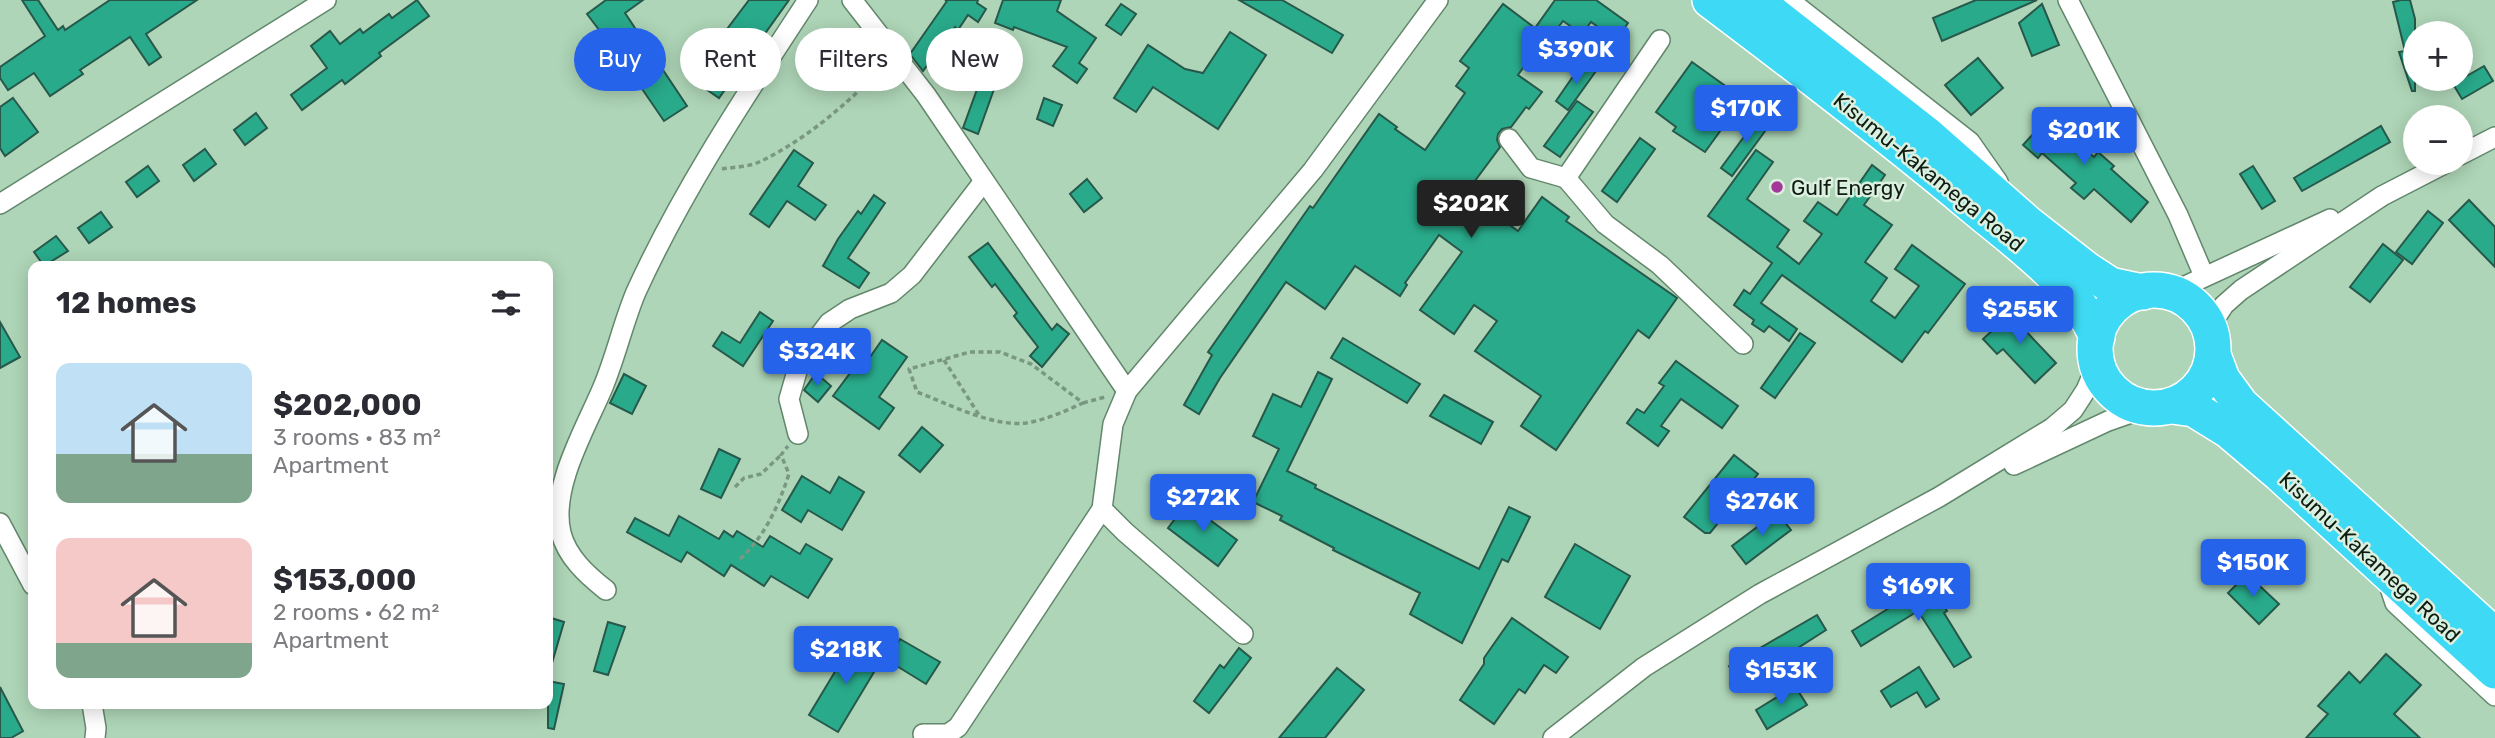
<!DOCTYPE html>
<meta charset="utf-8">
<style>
body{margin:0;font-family:Rubik,sans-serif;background:#f7f7f7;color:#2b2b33;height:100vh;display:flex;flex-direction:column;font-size:26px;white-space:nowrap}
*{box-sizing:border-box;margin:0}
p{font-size:23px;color:#7c7c81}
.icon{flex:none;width:38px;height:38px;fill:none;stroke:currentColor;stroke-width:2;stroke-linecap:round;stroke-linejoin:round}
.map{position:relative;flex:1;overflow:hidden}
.details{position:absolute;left:28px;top:261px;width:525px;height:448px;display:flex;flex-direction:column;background:#fff;border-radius:14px;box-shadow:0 4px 18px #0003}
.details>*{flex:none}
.top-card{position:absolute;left:574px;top:28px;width:665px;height:63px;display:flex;gap:14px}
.buttons{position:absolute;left:2403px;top:21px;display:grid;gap:14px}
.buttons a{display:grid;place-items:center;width:70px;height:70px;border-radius:50%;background:#fff;box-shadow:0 4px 18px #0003;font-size:35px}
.price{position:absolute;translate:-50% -60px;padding:0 16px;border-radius:7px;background:#2563eb;color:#fff;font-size:23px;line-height:46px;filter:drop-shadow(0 2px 4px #0008)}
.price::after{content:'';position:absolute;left:50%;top:42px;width:21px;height:16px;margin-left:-10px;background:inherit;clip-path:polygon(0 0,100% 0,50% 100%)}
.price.on{background:#222;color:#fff}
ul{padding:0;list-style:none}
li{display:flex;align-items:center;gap:21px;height:175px;padding:0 28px}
li span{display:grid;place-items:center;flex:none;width:196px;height:140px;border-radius:14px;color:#555}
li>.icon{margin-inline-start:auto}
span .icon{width:84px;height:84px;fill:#fffc;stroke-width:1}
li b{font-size:30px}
h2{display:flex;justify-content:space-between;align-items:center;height:84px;padding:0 28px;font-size:30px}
.pill{padding:0 24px;border-radius:32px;background:#fff;box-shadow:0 4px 18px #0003;font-size:24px;line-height:63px}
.pill.on{background:#2563eb;color:#fff}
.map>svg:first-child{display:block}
.building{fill:#29ab8b;stroke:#27584a;stroke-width:2}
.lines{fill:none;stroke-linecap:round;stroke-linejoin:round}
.street-casing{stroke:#62876b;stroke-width:22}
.highway-casing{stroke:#fff;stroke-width:38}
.path{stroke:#7a9881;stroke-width:3.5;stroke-dasharray:5 3.5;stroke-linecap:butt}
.street{stroke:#fff;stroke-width:19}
.highway{stroke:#3ed9f4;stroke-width:35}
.poi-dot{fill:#a33898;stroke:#dcf0e0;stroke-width:2.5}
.labels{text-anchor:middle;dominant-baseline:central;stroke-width:5;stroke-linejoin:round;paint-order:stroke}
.street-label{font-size:21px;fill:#0e1c12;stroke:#dcf0e0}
.poi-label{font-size:21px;fill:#0e1c12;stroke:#dcf0e0;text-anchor:start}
</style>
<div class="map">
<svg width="2495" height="738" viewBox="0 0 2495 738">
<rect width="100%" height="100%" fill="#aed5b7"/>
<!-- building -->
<g class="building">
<polygon points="22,0 38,0 58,30 63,26 65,30 110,0 197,0 146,34 161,57 149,65 130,37 80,70 83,74 50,96 34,73 8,90 0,78 0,67 45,36"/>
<polygon points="417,0 429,16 379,53 381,56 345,84 342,80 302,110 291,95 327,68 311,46 330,31 340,44 360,29 363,33 389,14 392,18"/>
<polygon points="606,0 643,0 625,13 687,106 664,121 625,64 587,14"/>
<polygon points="749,0 789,0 719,98 690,78"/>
<polygon points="945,0 978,0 977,3 986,9 978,22 968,15 958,30 955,27 923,71 910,54 947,1"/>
<polygon points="1003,0 1061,0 1057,11 1096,38 1079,63 1087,69 1077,83 1053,66 1067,47 1014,27 1013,30 995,23"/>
<polygon points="1239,0 1282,0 1343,35 1332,53"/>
<polygon points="1555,0 1596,0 1628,23 1616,40 1591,22 1582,34 1563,21 1540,51 1537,48 1518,75 1542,92 1529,109 1526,107 1511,127 1502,129 1498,134 1497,140 1500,147 1466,193 1518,231 1542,197 1569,217 1566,221 1677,298 1649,338 1638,330 1556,450 1521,426 1541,396 1475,351 1497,321 1474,305 1454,334 1420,310 1462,252 1439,235 1405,283 1407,285 1400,296 1355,266 1325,309 1286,282 1220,378 1199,414 1184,405 1212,355 1208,352 1310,206 1313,208 1379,114 1397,127 1395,129 1425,150 1465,93 1456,86 1469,68 1460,61 1503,4 1535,28"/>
<polygon points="1976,0 2037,0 1942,41 1933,18"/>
<polygon points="2401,0 2410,0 2415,19 2415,91 2412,91 2399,52 2405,51 2393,2"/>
<polygon points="1121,4 1136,14 1121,35 1106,25"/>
<polygon points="2042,4 2059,45 2032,56 2019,23"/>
<polygon points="1230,32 1266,55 1218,129 1153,87 1136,112 1114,98 1148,45 1185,69 1203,73"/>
<polygon points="1978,58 2003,88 1971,115 1945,85"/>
<polygon points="988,59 1003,64 978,134 963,128"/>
<polygon points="1583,62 1596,71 1568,110 1556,101"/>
<polygon points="1692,62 1731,90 1713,114 1726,123 1705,152 1673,131 1676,127 1656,112"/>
<polygon points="2484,66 2493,81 2462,99 2453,84"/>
<polygon points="13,98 38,132 5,156 0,148 0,107"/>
<polygon points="1044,98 1062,105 1053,126 1037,119"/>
<polygon points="1577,101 1593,112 1560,157 1544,146"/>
<polygon points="2053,112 2069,126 2064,131 2094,157 2098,152 2114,166 2111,169 2148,202 2131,222 2094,189 2084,199 2071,188 2076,183 2042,153 2038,158 2023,145"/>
<polygon points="256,113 267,128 245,145 234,130"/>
<polygon points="1760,115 1771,123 1732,176 1721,168"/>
<polygon points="2381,126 2390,142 2302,191 2294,178"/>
<polygon points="1640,138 1655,149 1617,202 1602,191"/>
<polygon points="205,149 216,164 194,181 183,165"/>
<polygon points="794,150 813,163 798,186 826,205 815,220 787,201 769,227 750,214"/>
<polygon points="1756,150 1773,162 1747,199 1789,230 1777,247 1799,264 1822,234 1804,221 1818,202 1837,215 1872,165 1885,175 1864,205 1892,225 1865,262 1887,278 1871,301 1895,318 1919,286 1895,269 1912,245 1965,284 1928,333 1925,331 1902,362 1782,275 1761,303 1797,329 1789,341 1769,326 1764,332 1752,324 1754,320 1734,305 1744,290 1750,294 1772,263 1708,216"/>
<polygon points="148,166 159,181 137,197 126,182"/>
<polygon points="2253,166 2275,201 2262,209 2240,174"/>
<polygon points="1087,179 1102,198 1084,212 1070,194"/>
<polygon points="874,195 885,203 848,258 869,273 859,288 823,266 838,239 858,211 861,214"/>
<polygon points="2469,200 2495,227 2495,267 2449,220"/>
<polygon points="2428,211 2443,223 2412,264 2396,252"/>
<polygon points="101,212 112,227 89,243 78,228"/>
<polygon points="56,236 68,251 44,266 34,252"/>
<polygon points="988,243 1052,330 1057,324 1069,334 1042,367 1030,356 1038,347 1014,316 1017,313 995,284 992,287 969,257"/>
<polygon points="2383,244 2403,260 2370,302 2350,287"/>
<polygon points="2017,308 2029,321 2022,327 2056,363 2035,383 2003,349 1997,354 1983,339"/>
<polygon points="760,312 773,321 743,366 713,346 722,332 740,343"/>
<polygon points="0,322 20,357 0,368"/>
<polygon points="1800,333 1815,343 1775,398 1761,388"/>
<polygon points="845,336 868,360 882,340 907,357 879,397 894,408 879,429 833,396 853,369 833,347"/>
<polygon points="1343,338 1420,384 1407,403 1331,358"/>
<polygon points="1676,361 1738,406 1722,428 1681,399 1661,426 1669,431 1658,446 1627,423 1637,409 1644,413 1664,386 1659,383"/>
<polygon points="1318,372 1332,379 1287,471 1316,485 1315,488 1479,569 1509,507 1530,517 1508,562 1502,559 1462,643 1410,614 1420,593 1333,550 1334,548 1280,520 1282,516 1253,502 1279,449 1253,436 1273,394 1301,407"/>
<polygon points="816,373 831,386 818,402 804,390"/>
<polygon points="624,374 646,386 632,414 610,403"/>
<polygon points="1444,395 1493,422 1481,444 1430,416"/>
<polygon points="922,427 943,445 920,472 899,455"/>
<polygon points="719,449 740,459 721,498 701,489"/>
<polygon points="1734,455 1758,474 1710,533 1705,533 1684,517"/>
<polygon points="802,476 830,493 839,477 864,492 842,530 808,510 801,522 782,510"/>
<polygon points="1187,503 1237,540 1218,566 1168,528"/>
<polygon points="1777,512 1791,530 1746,564 1732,546"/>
<polygon points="679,516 719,539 724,531 733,537 737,531 763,547 770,536 800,554 806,544 832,559 808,598 771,576 764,586 731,565 724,576 687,552 681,562 627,532 635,518 669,536"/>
<polygon points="1575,544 1630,576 1600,629 1545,597"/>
<polygon points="2247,574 2279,604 2259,624 2228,593"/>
<polygon points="1930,583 1947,611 1944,613 1971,657 1954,667 1918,611 1861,646 1852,631"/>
<polygon points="1817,615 1826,630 1740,685 1729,666"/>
<polygon points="548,617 564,622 552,663 548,663"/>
<polygon points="1512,618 1568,657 1556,673 1544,665 1525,693 1519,689 1494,724 1460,700 1484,664 1484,658"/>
<polygon points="608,622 625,627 608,675 594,671"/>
<polygon points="900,639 940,662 926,684 887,660"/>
<polygon points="854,640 883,657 838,732 809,715"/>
<polygon points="1239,648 1251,658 1209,713 1194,701 1220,665 1224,668"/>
<polygon points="2386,654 2421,685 2394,714 2420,738 2306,738 2328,714 2318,706 2349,672 2360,683"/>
<polygon points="1919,667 1939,699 1926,707 1917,692 1891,707 1881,691"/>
<polygon points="1337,668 1364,690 1325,738 1279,738"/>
<polygon points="548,681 564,684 554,729 548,728"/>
<polygon points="1795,686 1807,705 1767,729 1756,710"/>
<polygon points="0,687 23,731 11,738 0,738"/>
</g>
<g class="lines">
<!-- street casing -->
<g class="street-casing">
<g id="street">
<polyline points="852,0 926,95 1127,391"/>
<polyline points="1789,0 1970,142 1998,182"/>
<polyline points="2068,0 2178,215 2204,276"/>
<polyline points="1660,40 1566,178 1605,224 1660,265 1743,344"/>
<polyline points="1509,139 1531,168 1566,178"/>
<polyline points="2460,155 2495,137"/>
<polyline points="0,204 326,0"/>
<polyline points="2170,293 2330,219"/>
<polyline points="2209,328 2224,305 2241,290 2382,196 2446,163"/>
<polyline points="798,434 789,399 800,361 829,323 850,309 891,293 912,275 984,181"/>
<polyline points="2014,465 2108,421 2145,408"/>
<polyline points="1102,509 1125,532 1243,634"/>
<polyline points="0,523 33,585"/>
<path d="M606,590C587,575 567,557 561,533C550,487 586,428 603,387C616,356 623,323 636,292C683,189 746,95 808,0"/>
<polyline points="2391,591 2395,603 2495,696"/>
<polyline points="92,704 96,728 95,738"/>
<polyline points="923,734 948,734 958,727 1102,509 1113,424 1127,391 1313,170 1438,0"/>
<polyline points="1553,738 1644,667 1760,594 1939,497 2052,428 2073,410 2086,390 2097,364"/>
</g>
</g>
<!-- highway casing -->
<g class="highway-casing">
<g id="highway">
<path d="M1710,0C1799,67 1888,135 1974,207C2018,244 2074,282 2097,337"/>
<polyline points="1755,0 1926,134 2027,223 2087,270 2110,285 2143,292"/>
<circle cx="2154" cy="349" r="59"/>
<polyline points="2213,355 2222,379 2241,405 2495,636"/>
<polyline points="2172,406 2194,409 2228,430 2281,475 2495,671"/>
</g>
</g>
<!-- path -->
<g class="path">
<path d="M722,169C734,167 749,167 759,162C806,140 848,103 884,66"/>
<path d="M970,352H1000L1031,364L1083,403C1065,411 1046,420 1026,423C992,427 949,404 917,392L909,369Z"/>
<polyline points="944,360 979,415"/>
<polyline points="1083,403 1105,397"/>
<polyline points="735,487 744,478 761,474 781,455"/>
<path d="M740,559C765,536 778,507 789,474L781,455L788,446"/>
</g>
<!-- street -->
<use href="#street" class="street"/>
<!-- highway -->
<use href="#highway" class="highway"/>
</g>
<!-- markers -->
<circle class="poi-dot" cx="1777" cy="187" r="7"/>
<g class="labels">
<!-- street labels -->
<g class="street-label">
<text transform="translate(1929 172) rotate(39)">Kisumu-Kakamega Road</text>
<text transform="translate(2370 557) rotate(43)">Kisumu-Kakamega Road</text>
</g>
<!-- poi labels -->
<g class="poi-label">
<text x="1791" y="187">Gulf Energy</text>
</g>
</g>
</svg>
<div class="buttons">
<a>+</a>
<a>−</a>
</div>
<b class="price" style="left:1576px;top:86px">$390K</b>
<b class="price" style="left:1746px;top:145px">$170K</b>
<b class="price" style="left:2084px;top:167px">$201K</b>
<b class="price on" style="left:1471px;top:240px">$202K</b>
<b class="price" style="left:2020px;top:346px">$255K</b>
<b class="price" style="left:817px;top:388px">$324K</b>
<b class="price" style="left:1203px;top:534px">$272K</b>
<b class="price" style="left:1762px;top:538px">$276K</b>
<b class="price" style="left:2253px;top:599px">$150K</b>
<b class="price" style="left:1918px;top:623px">$169K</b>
<b class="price" style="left:846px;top:686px">$218K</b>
<b class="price" style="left:1781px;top:707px">$153K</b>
<div class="top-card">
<a class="pill on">Buy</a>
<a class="pill">Rent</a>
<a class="pill">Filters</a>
<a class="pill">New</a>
</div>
<section class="details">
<h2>12 homes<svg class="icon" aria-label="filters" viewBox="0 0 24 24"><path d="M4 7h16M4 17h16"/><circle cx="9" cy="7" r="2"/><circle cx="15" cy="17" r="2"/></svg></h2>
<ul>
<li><span style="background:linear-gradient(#bfe0f5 65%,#7fa58c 0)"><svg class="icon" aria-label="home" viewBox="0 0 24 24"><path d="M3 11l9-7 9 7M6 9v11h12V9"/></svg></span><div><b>$202,000</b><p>3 rooms · 83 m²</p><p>Apartment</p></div></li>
<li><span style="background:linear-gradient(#f6c9c9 75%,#7fa58c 0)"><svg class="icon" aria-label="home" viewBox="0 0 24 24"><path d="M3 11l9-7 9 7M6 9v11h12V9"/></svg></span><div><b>$153,000</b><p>2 rooms · 62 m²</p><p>Apartment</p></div></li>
</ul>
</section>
</div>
